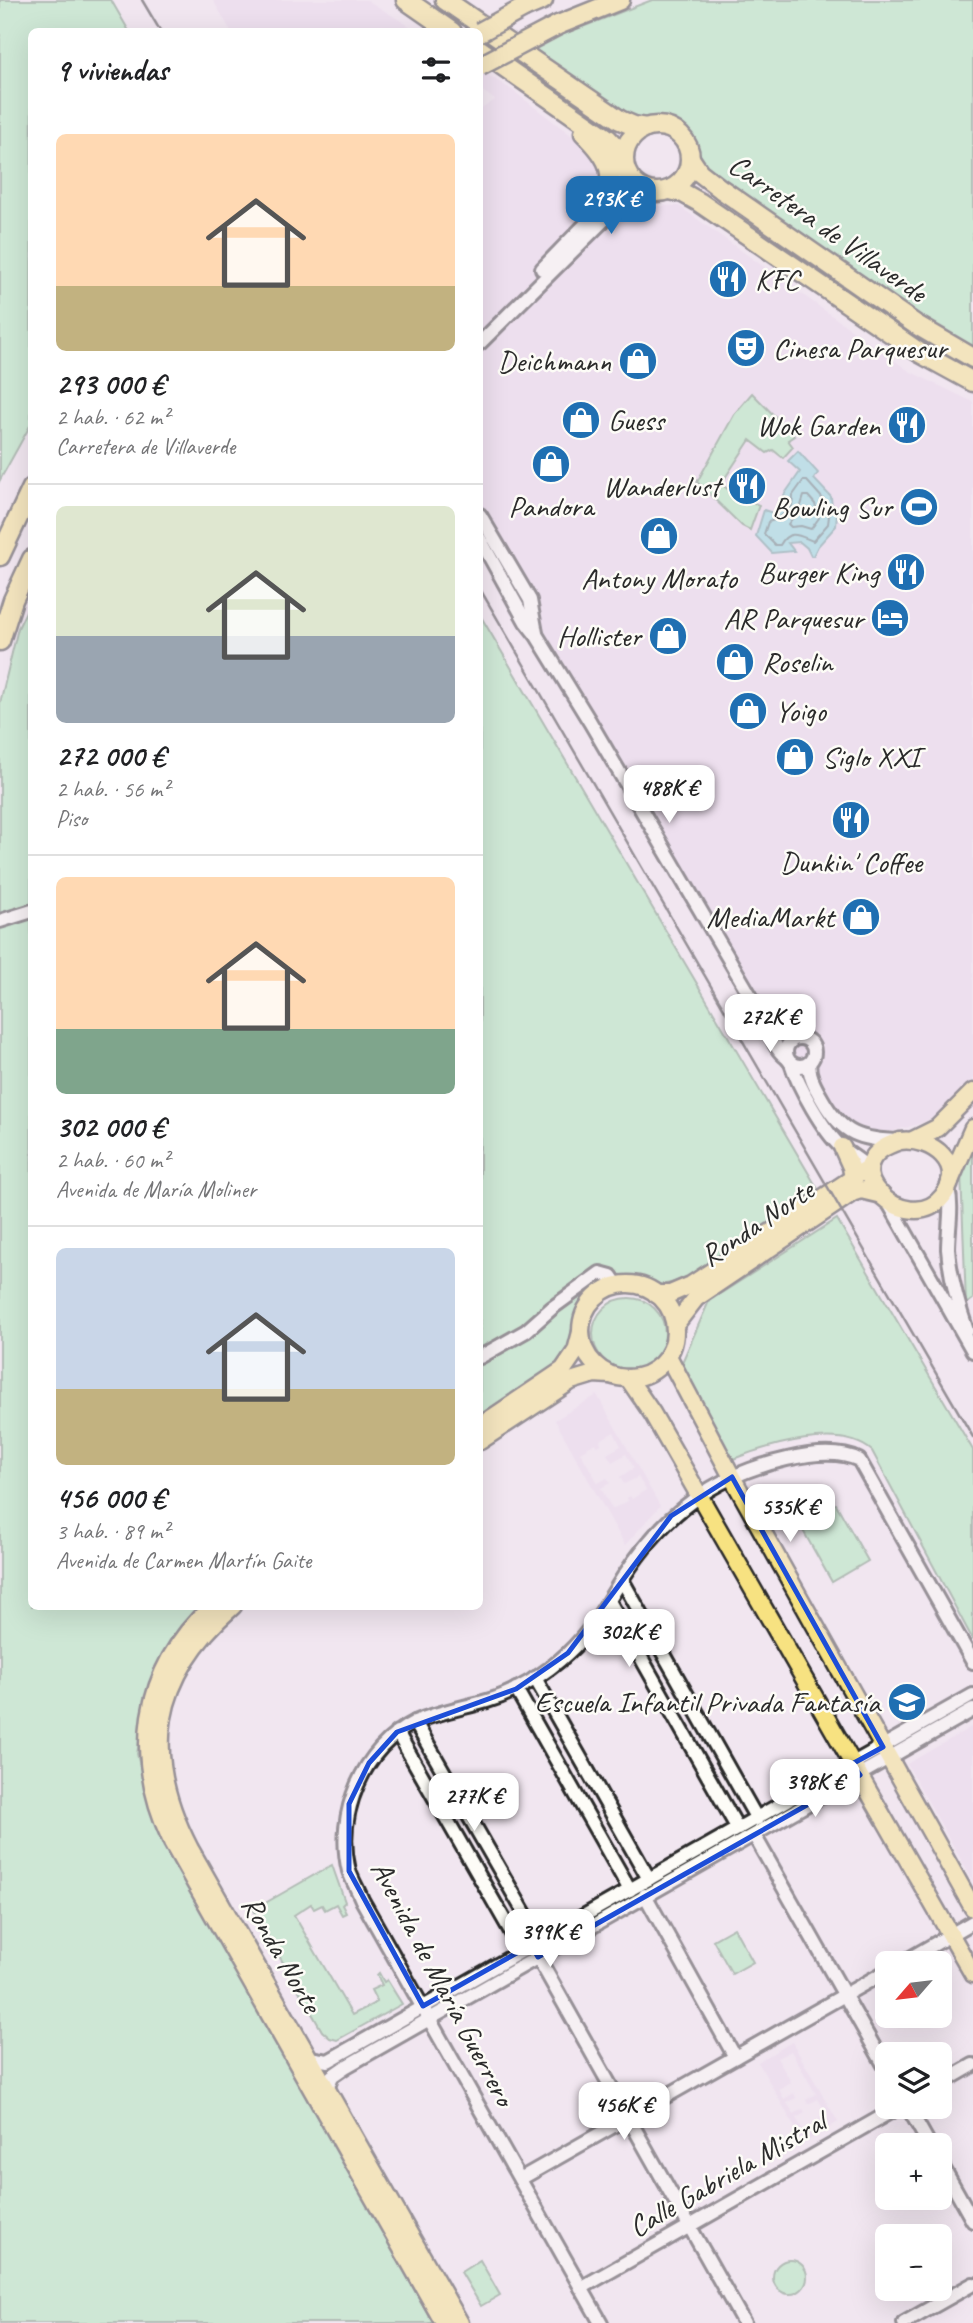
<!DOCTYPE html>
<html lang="es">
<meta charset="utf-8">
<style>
body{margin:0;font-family:Caveat,sans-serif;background:#f2f2f2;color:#202124;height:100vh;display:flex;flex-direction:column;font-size:26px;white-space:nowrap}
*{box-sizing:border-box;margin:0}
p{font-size:23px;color:#757577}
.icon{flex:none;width:38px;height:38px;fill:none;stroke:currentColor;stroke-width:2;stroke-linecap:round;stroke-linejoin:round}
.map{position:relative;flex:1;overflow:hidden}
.panel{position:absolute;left:28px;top:28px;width:455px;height:1582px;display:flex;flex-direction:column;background:#fff;border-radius:10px;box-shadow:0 7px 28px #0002}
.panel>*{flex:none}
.needle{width:46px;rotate:242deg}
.buttons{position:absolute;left:875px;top:1951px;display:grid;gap:14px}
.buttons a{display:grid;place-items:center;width:77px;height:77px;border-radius:10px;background:#fff;box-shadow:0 7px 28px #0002;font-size:35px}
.price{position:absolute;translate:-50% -60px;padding:0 16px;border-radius:14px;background:#fff;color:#222;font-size:23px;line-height:46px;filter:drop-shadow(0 2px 4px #0008)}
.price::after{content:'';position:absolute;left:50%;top:42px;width:21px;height:16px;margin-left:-10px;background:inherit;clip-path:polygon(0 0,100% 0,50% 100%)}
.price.selected{background:#1f6fb2;color:#fff}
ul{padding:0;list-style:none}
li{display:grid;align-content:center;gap:14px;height:371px;padding:0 28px}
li+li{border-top:2px solid #e0e0e0}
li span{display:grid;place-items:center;height:217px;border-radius:10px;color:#555}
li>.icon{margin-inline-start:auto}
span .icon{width:126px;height:126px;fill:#fffc;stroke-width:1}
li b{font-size:30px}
h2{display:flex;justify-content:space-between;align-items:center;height:84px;padding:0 28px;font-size:30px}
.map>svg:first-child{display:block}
.built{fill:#e9d7eb;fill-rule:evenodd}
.green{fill:#a5e8b3;stroke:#688a6f;stroke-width:2}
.water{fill:#85d6dc;stroke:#619295;stroke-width:2}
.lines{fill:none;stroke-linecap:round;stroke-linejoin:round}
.shore{stroke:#4f6f72;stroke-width:2}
.minor-casing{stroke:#2b2b2b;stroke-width:18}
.major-casing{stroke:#2b2b2b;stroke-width:21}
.highway-casing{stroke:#2b2b2b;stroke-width:23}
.minor{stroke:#fdfcf7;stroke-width:12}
.major{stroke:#f7e281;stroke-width:16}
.highway{stroke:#f7e281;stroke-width:18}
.rail{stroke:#2b2b2b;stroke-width:2.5}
.highway-bridge-casing{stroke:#2b2b2b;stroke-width:23;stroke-linecap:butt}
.highway-bridge{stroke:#f7e281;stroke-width:18}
.marked{fill:none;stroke:#1d4ed8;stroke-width:5;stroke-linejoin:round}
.labels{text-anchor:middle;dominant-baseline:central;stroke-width:5;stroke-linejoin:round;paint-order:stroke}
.street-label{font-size:30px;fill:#2b2b2b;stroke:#fdfcf7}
.poi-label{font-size:30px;fill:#2b2b2b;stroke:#fdfcf7;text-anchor:end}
</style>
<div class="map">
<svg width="973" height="2323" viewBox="0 0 973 2323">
<rect width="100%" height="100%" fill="#f1e6f0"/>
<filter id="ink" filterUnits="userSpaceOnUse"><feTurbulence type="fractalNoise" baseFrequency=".0143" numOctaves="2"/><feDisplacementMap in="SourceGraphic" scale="14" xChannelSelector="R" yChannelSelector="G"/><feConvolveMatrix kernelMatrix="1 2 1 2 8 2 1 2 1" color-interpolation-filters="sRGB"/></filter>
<g filter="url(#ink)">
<!-- built -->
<g class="built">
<polygon points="213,0 367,0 417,31 394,31 383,25 373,32 231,31"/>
<polygon points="480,70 512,90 588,148 613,181 641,205 679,206 909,371 973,402 973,1082 942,1112 922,1123 886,1133 848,1123 828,1138 637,820 480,546 480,110 495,100 480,89"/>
<path d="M597,1395L660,1506L625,1545L555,1420ZM614,1432L621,1446L607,1454L612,1462L626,1454L634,1468L620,1477L624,1484L638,1477L646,1490L632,1499L630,1496L627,1498L628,1501L612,1509L601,1488L610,1483L607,1478L598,1483L580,1452L595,1443L598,1446L601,1444L600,1440Z"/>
<polygon points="973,1726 973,1881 907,1764"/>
<path d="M792,2042L838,2122L804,2143L758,2062ZM791,2051L816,2094L806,2100L808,2104L818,2099L827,2114L819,2118L823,2126L814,2131L811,2126L803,2130L796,2118L805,2113L803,2109L794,2114L787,2103L796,2098L794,2093L784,2099L779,2089L791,2082L777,2058Z"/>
</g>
<!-- green -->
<g class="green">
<polygon points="0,0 111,0 129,31 32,32 31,424 0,480"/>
<polygon points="652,0 973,0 973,352 729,187 697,157 695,141 673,125 645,122 621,114 530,52 564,34"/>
<polygon points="752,393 794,436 788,440 793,447 783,458 773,450 767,453 750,440 721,484 737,496 741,494 747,496 749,501 759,505 750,530 742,526 697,482 735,413"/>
<polygon points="31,601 32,1606 202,1607 170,1644 146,1703 137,1754 155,1824 180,1872 433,2323 0,2323 0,703 18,628"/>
<polygon points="480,615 819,1191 685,1280 661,1285 632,1279 603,1284 583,1303 577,1316 570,1343 555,1366 480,1417"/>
<polygon points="973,1149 973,1299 966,1304 961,1172"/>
<path d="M837,1219L973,1450V1640L872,1451C841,1423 769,1445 733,1459L680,1367L709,1301Z"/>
<circle cx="629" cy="1334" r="36"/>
<polygon points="836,1504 868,1561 832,1582 792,1511"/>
<polygon points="332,1865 345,1902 342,1905 346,1913 342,1915 336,1904 325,1910 322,1905 314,1909 311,1904 294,1915 352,2015 377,2002 371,1990 382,1985 377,1975 379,1973 384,1982 387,1980 402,2004 337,2040 330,2038 322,2031 253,1910"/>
<polygon points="734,1928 753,1962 732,1974 713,1940"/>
<polygon points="480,2260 500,2295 481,2306 461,2272"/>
<circle cx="790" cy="2277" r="17"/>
</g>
<!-- water -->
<polygon class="water" points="798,451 818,473 814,479 831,497 832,508 837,512 836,526 818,546 813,556 811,556 807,548 800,542 788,543 794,551 772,553 756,536 764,510 773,513 787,501 784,495 800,472 788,461"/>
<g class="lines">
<!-- shore -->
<g class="shore">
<path d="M803,481H807L824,500L825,509L829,516L828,524L813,541C800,536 789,528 780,545H775L764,534L768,522L778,519L792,506L793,495Z"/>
<polygon points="804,496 808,496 815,504 819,518 811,529 801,526 791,527 788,524 800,509"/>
</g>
<!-- minor casing -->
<g class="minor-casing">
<g id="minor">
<polyline points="542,269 614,195 626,171"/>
<polyline points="480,343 618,206 632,196 646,191"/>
<polyline points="480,515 530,600 536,633"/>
<path d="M480,539L526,622L537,636L590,722L771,1031C773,1042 778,1052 787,1058"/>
<polyline points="0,921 32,911"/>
<circle cx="800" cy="1052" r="14"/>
<path d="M791,1063C798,1086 824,1132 842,1148C850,1155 860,1160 868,1168"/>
<path d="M809,1063C809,1077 815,1087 822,1099C842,1135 861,1140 900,1141"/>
<path d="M948,1188C953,1208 948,1228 948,1249C950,1277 958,1305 967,1331"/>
<polyline points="887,1200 973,1351"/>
<polyline points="480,1357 526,1331 552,1308 600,1273 611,1276 617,1285"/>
<polyline points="622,1580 757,1819"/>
<polyline points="609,1601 738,1829"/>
<polyline points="535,1678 649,1879"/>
<polyline points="516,1689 630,1890"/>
<polyline points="415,1722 540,1940"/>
<polyline points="397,1732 522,1951"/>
<polyline points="754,1835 887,2070"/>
<polyline points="645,1895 735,2057"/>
<polyline points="535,1952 744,2323"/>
<polyline points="900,1964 973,1922"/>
<polyline points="309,2058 328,2061 973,1695"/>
<polyline points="940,2084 973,2065"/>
<polyline points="327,2089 332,2076 345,2067 973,1710"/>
<polyline points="908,2107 930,2146"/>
<polyline points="940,2162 973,2221"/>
<polyline points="520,2179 887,1971"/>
<polyline points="581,2288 899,2107"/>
<path d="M601,2323L362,1900C358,1890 352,1880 349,1871C335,1814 363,1748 415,1722C438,1712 463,1708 487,1701C515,1693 546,1674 568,1653C592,1631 607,1603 624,1576C664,1514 714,1475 787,1459C809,1454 839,1450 859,1460L973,1662"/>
<polyline points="904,2323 973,2284"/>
</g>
</g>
<!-- major casing -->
<g class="major-casing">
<g id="major">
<polyline points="913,1140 937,1128 973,1092"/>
<path d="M900,1141C932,1137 967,1165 943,1196C908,1241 824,1164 900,1141Z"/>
<polyline points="842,1147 851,1167 853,1178"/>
<polyline points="950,1181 973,1128"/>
<circle cx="628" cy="1331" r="47"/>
<polyline points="656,1294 670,1294 691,1285 868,1168"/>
<polyline points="675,1325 696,1298 852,1193 861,1190 882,1195"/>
<polyline points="668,1356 732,1477 973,1908"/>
<polyline points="628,1378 652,1413 973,1974"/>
<polyline points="480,1426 563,1370 576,1351 581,1332"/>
<polyline points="480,1441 571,1381 594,1374 610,1375"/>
<path d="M212,1606C140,1673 132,1756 172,1842L444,2323"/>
<path d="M233,1606C152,1677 141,1755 190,1849L460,2323"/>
</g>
</g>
<!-- highway casing -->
<g class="highway-casing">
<g id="highway">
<polyline points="406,0 452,32"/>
<polyline points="445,0 620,120 634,126 646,128"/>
<polyline points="524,8 543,0"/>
<polyline points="558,25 620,0"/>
<polyline points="480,50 608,139 624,156"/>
<circle cx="657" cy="159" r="33"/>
<path d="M584,133C612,160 619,177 598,212"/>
<polyline points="691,160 699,172 721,189 915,324 973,358"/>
<polyline points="670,190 683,193 699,202 920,353 973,382"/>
<polyline points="0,556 32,488"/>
<polyline points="0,641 13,600 32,559"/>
</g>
</g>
<!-- minor -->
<use href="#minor" class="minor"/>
<!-- major -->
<use href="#major" class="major"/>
<!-- highway -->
<use href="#highway" class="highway"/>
<!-- rail -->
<g class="rail">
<polyline points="142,0 161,32"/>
<polyline points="480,589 973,1437"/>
</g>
<!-- highway-bridge casing -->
<g class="highway-bridge-casing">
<g id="highway-bridge">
<polyline points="480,32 524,8"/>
<polyline points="480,66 558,25"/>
</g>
</g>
<!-- highway-bridge -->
<use href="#highway-bridge" class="highway-bridge"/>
</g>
</g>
<!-- marked area -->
<path d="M0 0H973V2323H0ZM732,1477L883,1747L852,1764L860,1775L754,1835L538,1957L531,1945L423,2006L349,1871V1804L369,1763L397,1732L516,1689L568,1653L671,1516Z" fill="#f1e6f0" fill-opacity=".55" fill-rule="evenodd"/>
<path class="marked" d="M732,1477L883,1747L852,1764L860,1775L754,1835L538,1957L531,1945L423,2006L349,1871V1804L369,1763L397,1732L516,1689L568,1653L671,1516Z"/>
<!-- icons -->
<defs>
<g id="restaurant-disc" transform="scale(2.0125)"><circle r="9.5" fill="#1f6fb2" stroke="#fdfcf7"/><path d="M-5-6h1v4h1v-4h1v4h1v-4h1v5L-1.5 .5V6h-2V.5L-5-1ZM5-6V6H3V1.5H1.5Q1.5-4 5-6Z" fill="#fff"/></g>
<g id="theatre-disc" transform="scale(2.0125)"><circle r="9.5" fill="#1f6fb2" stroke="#fdfcf7"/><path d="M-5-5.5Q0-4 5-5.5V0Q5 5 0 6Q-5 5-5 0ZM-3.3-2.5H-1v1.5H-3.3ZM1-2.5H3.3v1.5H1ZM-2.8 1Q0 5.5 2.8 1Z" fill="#fff"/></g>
<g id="shop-disc" transform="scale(2.0125)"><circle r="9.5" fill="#1f6fb2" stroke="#fdfcf7"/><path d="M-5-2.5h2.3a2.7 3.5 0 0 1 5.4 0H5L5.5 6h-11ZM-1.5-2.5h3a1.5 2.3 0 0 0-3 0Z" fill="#fff"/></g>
<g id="stadium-disc" transform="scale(2.0125)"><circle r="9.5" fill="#1f6fb2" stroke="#fdfcf7"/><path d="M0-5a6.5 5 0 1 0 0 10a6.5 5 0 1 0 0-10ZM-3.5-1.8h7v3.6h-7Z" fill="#fff"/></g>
<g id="hotel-disc" transform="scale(2.0125)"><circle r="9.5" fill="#1f6fb2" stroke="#fdfcf7"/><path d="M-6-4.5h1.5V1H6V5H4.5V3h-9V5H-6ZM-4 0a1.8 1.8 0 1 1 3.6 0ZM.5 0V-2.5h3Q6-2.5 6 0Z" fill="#fff"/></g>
<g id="school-disc" transform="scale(2.0125)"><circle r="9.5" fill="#1f6fb2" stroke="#fdfcf7"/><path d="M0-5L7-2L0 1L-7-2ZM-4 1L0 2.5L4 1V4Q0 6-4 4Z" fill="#fff"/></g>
</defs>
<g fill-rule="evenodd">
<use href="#restaurant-disc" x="728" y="279"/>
<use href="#theatre-disc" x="746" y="348"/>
<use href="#shop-disc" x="638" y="361"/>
<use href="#shop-disc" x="581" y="420"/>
<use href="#restaurant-disc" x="907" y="425"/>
<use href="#shop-disc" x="551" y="464"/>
<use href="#restaurant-disc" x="747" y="486"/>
<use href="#stadium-disc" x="919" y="507"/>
<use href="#shop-disc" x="659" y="536"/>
<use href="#restaurant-disc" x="906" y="572"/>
<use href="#hotel-disc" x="890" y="618"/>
<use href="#shop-disc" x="668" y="636"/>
<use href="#shop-disc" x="735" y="662"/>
<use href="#shop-disc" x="748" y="711"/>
<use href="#shop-disc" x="795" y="757"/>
<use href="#restaurant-disc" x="851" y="820"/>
<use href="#shop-disc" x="861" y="917"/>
<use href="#school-disc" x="907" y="1702"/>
</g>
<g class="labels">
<!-- street labels -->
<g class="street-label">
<text transform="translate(828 228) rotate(35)">Carretera de Villaverde</text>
<text transform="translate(757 1223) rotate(-34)">Ronda Norte</text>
<text transform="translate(282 1954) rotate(60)">Ronda Norte</text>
<text transform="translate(443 1983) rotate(62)">Avenida de María Guerrero</text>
<text transform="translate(727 2174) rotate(-30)">Calle Gabriela Mistral</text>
</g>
<!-- poi labels -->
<g class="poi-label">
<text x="755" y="279" text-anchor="start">KFC</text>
<text x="773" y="348" text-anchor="start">Cinesa Parquesur</text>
<text x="611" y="361">Deichmann</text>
<text x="608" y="420" text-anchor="start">Guess</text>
<text x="880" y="425">Wok Garden</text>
<text x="720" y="486">Wanderlust</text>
<text x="551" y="506" text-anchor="middle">Pandora</text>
<text x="892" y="507">Bowling Sur</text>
<text x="879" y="572">Burger King</text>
<text x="659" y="578" text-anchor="middle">Antony Morato</text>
<text x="863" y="618">AR Parquesur</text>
<text x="641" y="636">Hollister</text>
<text x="762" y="662" text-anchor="start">Roselin</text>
<text x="775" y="711" text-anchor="start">Yoigo</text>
<text x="822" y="757" text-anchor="start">Siglo XXI</text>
<text x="851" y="862" text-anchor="middle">Dunkin' Coffee</text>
<text x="834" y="917">MediaMarkt</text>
<text x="880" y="1702">Escuela Infantil Privada Fantasía</text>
</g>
</g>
</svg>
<div class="buttons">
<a><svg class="needle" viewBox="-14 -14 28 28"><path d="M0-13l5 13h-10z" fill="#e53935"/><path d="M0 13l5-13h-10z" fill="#757577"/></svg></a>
<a><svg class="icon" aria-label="layers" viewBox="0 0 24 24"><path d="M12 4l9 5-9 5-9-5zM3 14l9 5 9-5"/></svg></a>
<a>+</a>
<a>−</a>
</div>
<b class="price selected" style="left:611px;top:236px">293K €</b>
<b class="price" style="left:669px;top:825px">488K €</b>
<b class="price" style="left:770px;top:1054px">272K €</b>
<b class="price" style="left:790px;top:1544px">535K €</b>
<b class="price" style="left:629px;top:1669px">302K €</b>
<b class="price" style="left:815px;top:1819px">398K €</b>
<b class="price" style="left:474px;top:1833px">277K €</b>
<b class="price" style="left:550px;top:1969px">399K €</b>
<b class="price" style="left:624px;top:2142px">456K €</b>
<section class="panel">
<h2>9 viviendas<svg class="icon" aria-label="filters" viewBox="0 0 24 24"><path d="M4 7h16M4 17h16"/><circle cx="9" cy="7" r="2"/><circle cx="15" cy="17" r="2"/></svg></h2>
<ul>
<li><span style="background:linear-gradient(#ffd9b3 70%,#c2b280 0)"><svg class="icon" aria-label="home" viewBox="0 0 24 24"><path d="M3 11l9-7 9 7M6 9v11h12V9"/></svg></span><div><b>293 000 €</b><p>2 hab. · 62 m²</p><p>Carretera de Villaverde</p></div></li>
<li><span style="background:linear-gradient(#dfe7d0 60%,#9aa5b1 0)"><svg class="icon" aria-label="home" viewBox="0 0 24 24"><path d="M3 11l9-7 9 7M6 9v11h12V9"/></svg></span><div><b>272 000 €</b><p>2 hab. · 56 m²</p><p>Piso</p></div></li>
<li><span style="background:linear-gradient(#ffd9b3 70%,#7fa58c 0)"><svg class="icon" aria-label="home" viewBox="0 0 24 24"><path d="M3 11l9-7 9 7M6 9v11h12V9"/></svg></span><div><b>302 000 €</b><p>2 hab. · 60 m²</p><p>Avenida de María Moliner</p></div></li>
<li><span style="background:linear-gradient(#c9d6e8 65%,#c2b280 0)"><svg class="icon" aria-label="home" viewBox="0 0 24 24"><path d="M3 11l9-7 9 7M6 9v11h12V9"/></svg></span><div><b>456 000 €</b><p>3 hab. · 89 m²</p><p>Avenida de Carmen Martín Gaite</p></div></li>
</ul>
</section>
</div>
